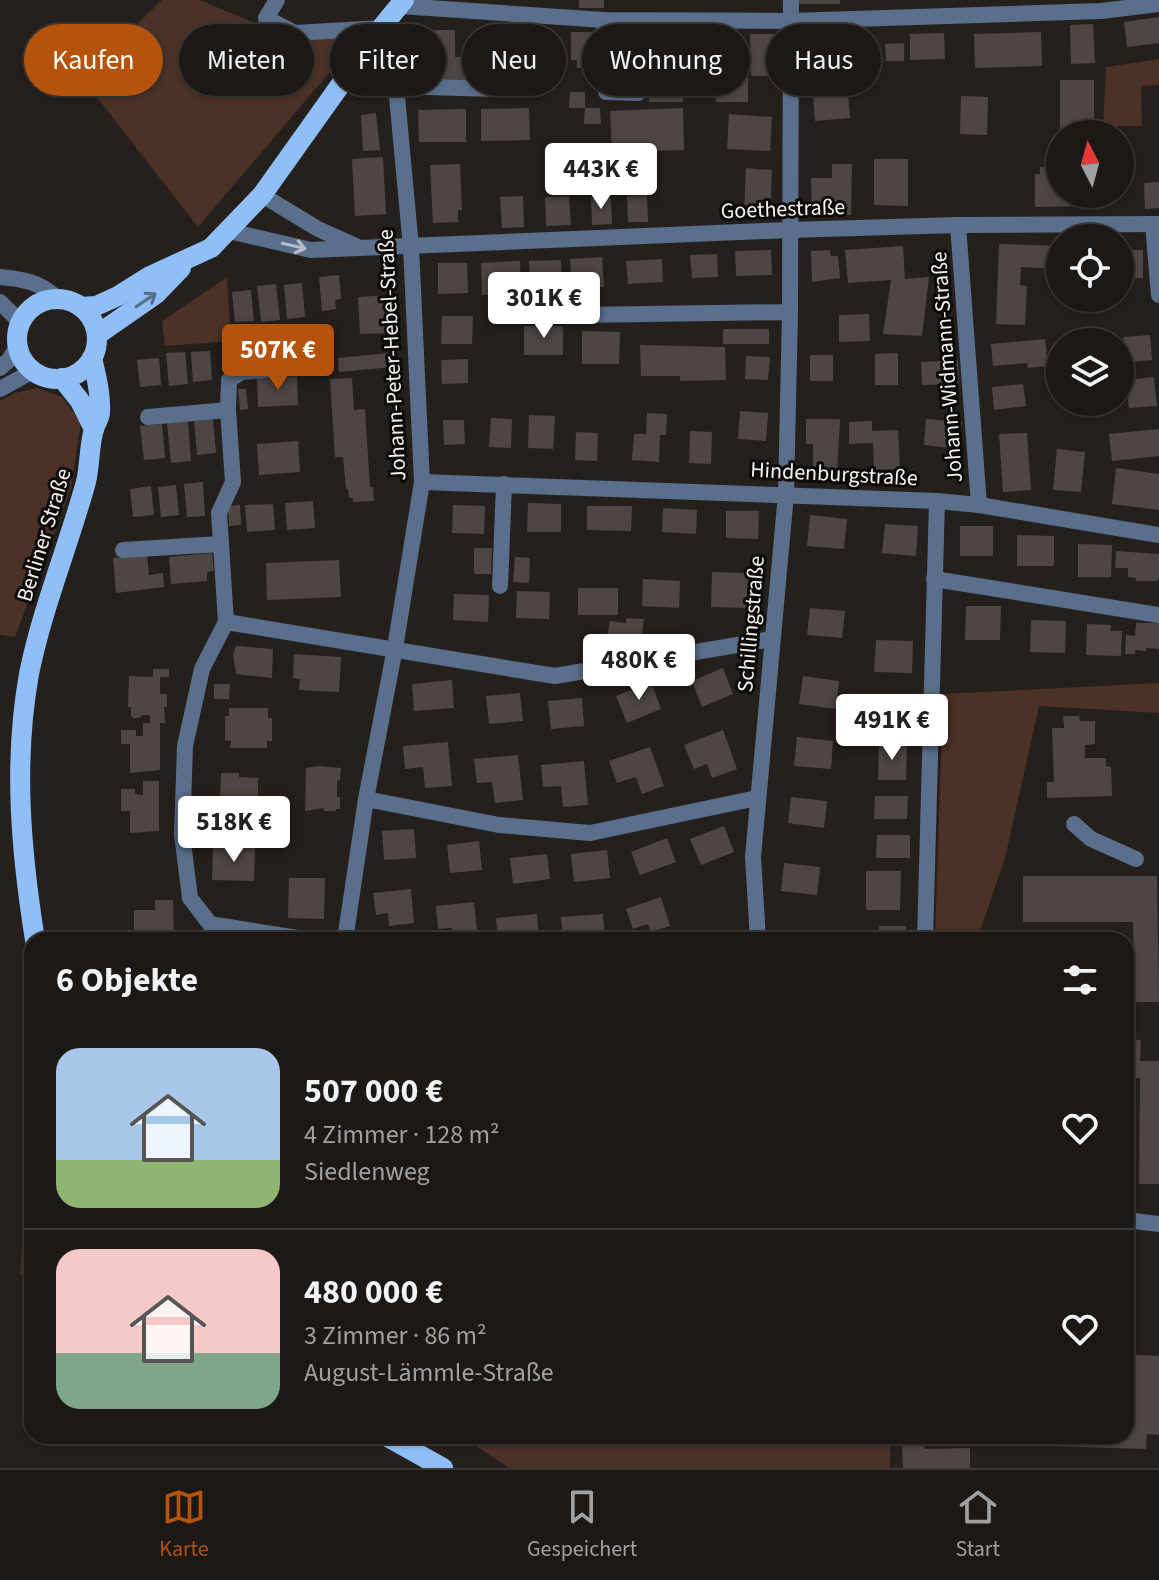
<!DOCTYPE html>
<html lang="de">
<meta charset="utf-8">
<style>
body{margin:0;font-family:"Source Sans 3",sans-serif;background:#25211f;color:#f1f3f6;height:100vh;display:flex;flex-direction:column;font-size:30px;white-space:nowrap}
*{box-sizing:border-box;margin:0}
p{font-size:26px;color:#a0a0a1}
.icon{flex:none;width:44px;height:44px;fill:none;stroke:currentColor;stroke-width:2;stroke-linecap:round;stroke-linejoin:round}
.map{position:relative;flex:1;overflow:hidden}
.drawer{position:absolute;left:24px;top:932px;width:1110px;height:512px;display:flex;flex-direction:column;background:#1c1816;border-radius:24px;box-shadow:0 2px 6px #0004,0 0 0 2px #3a3735}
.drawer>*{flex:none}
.banner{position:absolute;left:24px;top:24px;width:1112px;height:72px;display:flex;gap:16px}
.needle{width:52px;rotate:354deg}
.controls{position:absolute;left:1046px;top:120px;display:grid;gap:16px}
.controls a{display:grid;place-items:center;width:88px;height:88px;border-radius:50%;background:#1c1816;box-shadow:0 2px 6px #0004,0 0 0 2px #3a3735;font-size:40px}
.price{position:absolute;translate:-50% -68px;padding:0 18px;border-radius:8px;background:#fff;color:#222;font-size:26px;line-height:52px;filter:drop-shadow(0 2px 4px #0008)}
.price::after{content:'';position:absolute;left:50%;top:48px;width:24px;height:18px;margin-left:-12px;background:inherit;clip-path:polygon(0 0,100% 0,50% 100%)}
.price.on{background:#b45309;color:#fff}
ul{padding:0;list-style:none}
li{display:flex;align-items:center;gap:24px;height:200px;padding:0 32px}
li+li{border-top:2px solid #3a3735}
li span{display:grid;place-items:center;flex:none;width:224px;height:160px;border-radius:24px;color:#555}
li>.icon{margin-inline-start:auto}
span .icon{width:96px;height:96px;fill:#fffc;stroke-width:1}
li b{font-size:34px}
h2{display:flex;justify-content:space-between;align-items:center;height:96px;padding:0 32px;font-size:34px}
.pill{padding:0 28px;border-radius:36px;background:#1c1816;box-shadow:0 2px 6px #0004,0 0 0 2px #3a3735;font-size:28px;line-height:72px}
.pill.on{background:#b45309;color:#fff}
.tabs{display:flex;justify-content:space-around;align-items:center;height:112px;border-top:2px solid #3a3735;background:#1c1816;font-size:22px;color:#a0a0a1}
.tabs a{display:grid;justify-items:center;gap:4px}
.tabs .on{color:#b45309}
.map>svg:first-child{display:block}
.green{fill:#4b3126}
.building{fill:#4d4643}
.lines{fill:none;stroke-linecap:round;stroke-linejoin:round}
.minor{stroke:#596f8b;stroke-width:16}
.major{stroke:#90bff7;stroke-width:20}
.oneway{stroke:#b7bec8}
.oneway2{stroke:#556e8c}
.labels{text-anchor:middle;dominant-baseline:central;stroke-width:6;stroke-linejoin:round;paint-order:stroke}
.street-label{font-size:22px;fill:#f6f2f0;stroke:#0d0a09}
</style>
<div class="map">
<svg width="1159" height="1468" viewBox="0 0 1159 1468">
<rect width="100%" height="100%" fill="#26201d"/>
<!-- green -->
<g class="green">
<polygon points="162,0 200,0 292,39 358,39 198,227 82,78"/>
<polygon points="1159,59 1159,85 1141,86 1142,126 1103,126 1106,67"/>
<polygon points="227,277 231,341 165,346 162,321"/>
<polygon points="37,388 62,397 81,422 71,488 15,637 0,635 0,401 15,393"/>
<polygon points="1159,683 1159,713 1039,706 1005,858 977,940 935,940 943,694"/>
<polygon points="32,1104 32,1275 20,1274"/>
<polygon points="474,1436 1042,1436 890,1441 890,1468 509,1468 473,1444"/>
</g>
<!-- building -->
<g class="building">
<rect x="579" y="0" width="25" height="8"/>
<rect x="797" y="0" width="43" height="4"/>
<polygon points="1159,17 1159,43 1127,47 1124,22"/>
<polygon points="1093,24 1095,63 1071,64 1070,25"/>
<polygon points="427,30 455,30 455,57 465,57 465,81 427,81"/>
<polygon points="571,32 593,32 593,68 577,68 577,60 571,60"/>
<polygon points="1041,32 1042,66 975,68 974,34"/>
<rect x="493" y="33" width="33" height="30"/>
<polygon points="691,33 735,34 735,60 690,60"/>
<polygon points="944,33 945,59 910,60 910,34"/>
<polygon points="648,34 648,44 683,43 683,102 649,102 648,68 614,68 614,35"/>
<polygon points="750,34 774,34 775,76 751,76"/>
<polygon points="876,38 877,67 820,68 820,39"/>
<polygon points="528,40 556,41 555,89 543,89 543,60 528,60"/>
<polygon points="904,43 904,61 886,61 885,44"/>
<polygon points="748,70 748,102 716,102 715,71"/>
<rect x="1060" y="80" width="34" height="54"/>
<polygon points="848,91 850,118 815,121 813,93"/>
<polygon points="570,92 585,92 585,108 569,108"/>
<polygon points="961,96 988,97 987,135 960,134"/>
<polygon points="529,108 530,140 481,141 481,109"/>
<polygon points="585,108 600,108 601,124 584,124"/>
<polygon points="683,108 684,150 612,152 610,111"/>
<polygon points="466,109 466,142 419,142 418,110"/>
<polygon points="376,113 380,150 363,151 361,115"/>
<polygon points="729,114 772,117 770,151 727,149"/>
<polygon points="383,157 386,214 355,216 352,159"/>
<polygon points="874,159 908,159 908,206 874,205"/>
<polygon points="460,164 462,210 458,210 458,222 433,223 430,165"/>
<polygon points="832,164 852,164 851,215 812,215 811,178 832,178"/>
<polygon points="1060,166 1060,194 1081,194 1081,206 1035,207 1035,174 1040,174 1040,167"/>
<polygon points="746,168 772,170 770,216 744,215"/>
<polygon points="1159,182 1159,208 1145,209 1144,183"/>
<polygon points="647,195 648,222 628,222 627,196"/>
<polygon points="523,196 524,227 502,228 500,197"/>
<polygon points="569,196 571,225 546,226 545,197"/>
<polygon points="591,198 611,198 612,224 592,225"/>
<polygon points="999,244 1060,246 1060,269 1021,267 1020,285 1027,286 1025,325 996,324"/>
<polygon points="903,246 905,279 929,277 922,336 883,334 891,280 848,283 845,250"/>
<polygon points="771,250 772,275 736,276 735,251"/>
<polygon points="830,250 831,256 838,256 840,278 812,282 811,251"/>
<polygon points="1120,250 1143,250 1143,278 1120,279"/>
<polygon points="717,254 718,277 692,278 690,255"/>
<polygon points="602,257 604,287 572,289 570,259"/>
<polygon points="662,259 663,282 628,284 626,261"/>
<polygon points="561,260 562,291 530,292 529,261"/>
<polygon points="520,261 521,293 482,295 481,263"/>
<polygon points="438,263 467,263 468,293 438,294"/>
<polygon points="339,275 341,299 335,300 336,309 322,311 319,277"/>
<polygon points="302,283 305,317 287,319 284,285"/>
<polygon points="276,284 280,320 261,322 257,286"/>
<polygon points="251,290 254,321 235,322 232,292"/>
<polygon points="390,295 392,333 360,334 358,297"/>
<polygon points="869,314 870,341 839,342 839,315"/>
<polygon points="442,316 473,316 472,344 441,344"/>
<rect x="524" y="326" width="39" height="29"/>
<rect x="723" y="329" width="46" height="15"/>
<polygon points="582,331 620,332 619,364 582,364"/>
<polygon points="1150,335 1152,360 1126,362 1123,337"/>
<polygon points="1045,339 1048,366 1028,368 1027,363 993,366 991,344"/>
<polygon points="640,345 725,347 726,380 680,381 680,376 641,376"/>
<polygon points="210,351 212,380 193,382 191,352"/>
<polygon points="185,352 188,384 169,386 166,353"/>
<polygon points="390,353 392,367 339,372 338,358"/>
<polygon points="898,353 898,385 875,385 875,354"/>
<rect x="810" y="355" width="23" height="26"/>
<polygon points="746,356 770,357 768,380 745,379"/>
<polygon points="159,358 161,385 140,387 137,360"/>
<polygon points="468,359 468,383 442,384 441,360"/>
<polygon points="958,360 959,384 922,385 921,362"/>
<polygon points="297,376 298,405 258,407 257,378"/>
<polygon points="1154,377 1157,406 1129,408 1126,380"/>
<polygon points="352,378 354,410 365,409 370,487 373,487 374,501 353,502 353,498 349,498 348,489 346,489 343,457 335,457 330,379"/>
<polygon points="1023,384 1026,406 994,410 992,387"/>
<polygon points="238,389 246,389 248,409 240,410"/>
<polygon points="740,411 768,413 766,441 738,439"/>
<polygon points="647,413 667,414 666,435 660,435 659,462 632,460 634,434 646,434"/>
<polygon points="529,415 555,416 553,449 528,448"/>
<polygon points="491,418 512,419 511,448 489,447"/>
<polygon points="213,419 216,453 197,455 194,421"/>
<polygon points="806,419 840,419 837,474 813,474 813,444 806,444"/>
<polygon points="926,419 962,422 959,449 924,445"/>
<polygon points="443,420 464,420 465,444 444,445"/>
<polygon points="188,421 191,461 171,463 167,423"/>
<polygon points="872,421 872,431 898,430 900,469 874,470 873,443 849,444 849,422"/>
<polygon points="162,424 165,458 144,460 140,426"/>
<polygon points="1159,429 1159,456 1112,461 1109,434"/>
<polygon points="690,431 712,432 711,464 689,463"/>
<polygon points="576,432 598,433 597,461 575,460"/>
<polygon points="1027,433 1031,490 1003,492 999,434"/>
<polygon points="298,441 300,472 259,475 257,444"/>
<polygon points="1057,449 1085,452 1081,492 1053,490"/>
<polygon points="1116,468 1159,474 1159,510 1112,504"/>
<polygon points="203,482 205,516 187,517 184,484"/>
<polygon points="176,485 179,515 161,517 158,487"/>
<polygon points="151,486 154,515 133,517 130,489"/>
<polygon points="313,501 315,528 287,530 285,503"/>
<polygon points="528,503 561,504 561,532 527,532"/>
<polygon points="273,504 275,530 247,532 245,505"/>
<polygon points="240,505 241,525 229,526 228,506"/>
<polygon points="453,505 485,506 484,534 452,533"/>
<polygon points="587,506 632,506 631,531 587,530"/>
<polygon points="663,508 697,510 696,534 662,532"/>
<polygon points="726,511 759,511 758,539 726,538"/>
<polygon points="810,515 847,519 844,549 807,546"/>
<polygon points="885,524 918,526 916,556 882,553"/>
<rect x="960" y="526" width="33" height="30"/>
<polygon points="1017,535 1054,536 1054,566 1017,566"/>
<polygon points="1078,544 1112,545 1111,577 1078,577"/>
<polygon points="474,548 492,548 491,574 474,574"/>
<polygon points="1116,551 1159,554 1159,578 1157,581 1136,581 1136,578 1128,577 1128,568 1115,568"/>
<polygon points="212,553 214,571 207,572 207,581 171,584 169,557"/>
<polygon points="147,555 149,575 163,573 164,587 116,593 113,558"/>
<polygon points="515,557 530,558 529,583 513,582"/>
<polygon points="339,560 341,597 267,600 266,563"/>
<polygon points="712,572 749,573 748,608 711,607"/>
<polygon points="643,579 680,581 679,608 642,606"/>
<rect x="578" y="588" width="40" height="27"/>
<polygon points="517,591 550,592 549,619 516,618"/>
<polygon points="454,594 489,595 488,622 453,620"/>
<polygon points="966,606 1001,606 1000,640 965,640"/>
<polygon points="810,608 845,611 842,638 807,635"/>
<polygon points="626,618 644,619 642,635 624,634 623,640 607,637 610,621 626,623"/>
<polygon points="1031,620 1066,621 1065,653 1030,652"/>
<polygon points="1136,623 1159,623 1159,649 1146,648 1146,651 1135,650 1135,654 1125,654 1126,635 1135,636"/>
<polygon points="1087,624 1111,625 1110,631 1122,631 1121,656 1086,655"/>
<polygon points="876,640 913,641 912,673 874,672"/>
<polygon points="236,646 273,649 272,678 236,674 233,655"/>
<polygon points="294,654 341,657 339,692 299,690 300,679 293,678"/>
<polygon points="723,668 733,694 702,707 692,681"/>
<polygon points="153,669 169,669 169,677 160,677 160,694 167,694 167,707 164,707 165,723 160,723 160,770 130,773 130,744 121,744 121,730 136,730 136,736 143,736 143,723 150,723 150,715 142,715 140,718 133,718 131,715 131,707 128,707 129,676 153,677"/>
<polygon points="803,676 839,681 836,709 799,704"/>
<polygon points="452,680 454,708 414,711 412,684"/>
<polygon points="651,682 661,709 627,723 616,696"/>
<polygon points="214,684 230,684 229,699 214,699"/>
<polygon points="520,693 523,721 489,724 486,696"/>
<polygon points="909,694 909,729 877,729 877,695"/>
<polygon points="582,698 584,726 551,729 548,701"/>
<polygon points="229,708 268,708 268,718 272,718 272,741 267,741 267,748 230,748 231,741 225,740 225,716 229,716"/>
<polygon points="1063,716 1079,716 1080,721 1095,721 1095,744 1085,745 1085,758 1106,758 1106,766 1111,767 1112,796 1047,798 1047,782 1054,782 1052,728 1064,728"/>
<polygon points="723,730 737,769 712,778 707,764 694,769 684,745"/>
<polygon points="797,737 833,741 831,769 794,766"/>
<polygon points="448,742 452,786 425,788 423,767 405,769 403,746"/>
<polygon points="879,745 907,745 906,780 878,780"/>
<polygon points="650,747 664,786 642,794 636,777 617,783 609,761"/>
<polygon points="518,755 523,800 495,803 492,782 477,783 474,759"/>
<polygon points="584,761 588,805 563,807 561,786 543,787 541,765"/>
<polygon points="318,766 341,768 340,780 337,781 337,797 340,797 340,809 336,809 336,811 324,811 324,808 305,811 306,768"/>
<polygon points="221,773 239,773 239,777 258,778 258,806 239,805 239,801 220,801"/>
<polygon points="143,781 159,781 159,831 130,833 130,811 121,811 121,789 135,789 135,794 143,795"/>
<polygon points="875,796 908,796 907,819 874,819"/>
<polygon points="791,797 827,801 824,828 788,823"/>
<polygon points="210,820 229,821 228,838 209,838"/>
<polygon points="724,826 734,852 701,865 690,839"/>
<polygon points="414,829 416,858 384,860 382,831"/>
<polygon points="877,835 910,835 910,858 876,858"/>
<polygon points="667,838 676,862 640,875 631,852"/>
<polygon points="479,841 482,870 450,873 447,845"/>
<polygon points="213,848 255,848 254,881 212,880"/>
<polygon points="607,850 610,878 574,882 571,854"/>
<polygon points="547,854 550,879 513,884 510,858"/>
<polygon points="784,863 820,867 817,895 781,891"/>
<polygon points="866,871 901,871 900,910 866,910"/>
<polygon points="1023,876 1157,876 1159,1002 1135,1002 1133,922 1023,922"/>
<polygon points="289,878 325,878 324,919 288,918"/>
<polygon points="411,889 414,923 389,926 388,913 376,915 373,893"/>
<polygon points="661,897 670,926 651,932 648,924 633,929 626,909"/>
<polygon points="155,900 173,900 174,940 134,940 134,910 155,910"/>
<polygon points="474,902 478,940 453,940 452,928 438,929 436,906"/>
<polygon points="537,914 539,940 498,940 496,918"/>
<polygon points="603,914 605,940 563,940 561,917"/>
<rect x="879" y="926" width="27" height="14"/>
<rect x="797" y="930" width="44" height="10"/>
<polygon points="1126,1039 1141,1040 1140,1061 1159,1061 1159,1184 1139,1184 1140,1078 1126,1078"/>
<polygon points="1126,1354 1159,1356 1159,1435 1147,1434 1146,1449 1050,1446 1050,1436 1126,1436"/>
<polygon points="902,1445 924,1445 925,1449 970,1448 970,1468 903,1468"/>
</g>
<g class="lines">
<!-- minor -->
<g class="minor">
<polyline points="277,0 266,18 295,33 381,28"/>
<polyline points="400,6 604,20 791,21 1101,11 1159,4"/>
<polyline points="604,20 606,92 638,93"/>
<polyline points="262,195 318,229 356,246"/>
<polyline points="1153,224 1159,295"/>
<polyline points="958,225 979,505"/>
<polyline points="229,231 311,250 789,230 958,225 1159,224"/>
<path d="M0,277C22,279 42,282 57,299"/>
<polyline points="0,302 21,323"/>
<polyline points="579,315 790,312"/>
<polyline points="0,368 9,360 18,345"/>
<polyline points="0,389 33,371"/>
<polyline points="148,417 228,410"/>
<polyline points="422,482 937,501 979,505 1159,535"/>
<polyline points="123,550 220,544"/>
<polyline points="934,579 1159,615"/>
<polyline points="500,586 504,484"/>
<polyline points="226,622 219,513 233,482 228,410 229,380 242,372 317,365"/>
<polyline points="366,799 499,825 590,833 757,798"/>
<polyline points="1074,824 1091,839 1136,859"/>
<polyline points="310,940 210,924 190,898 182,834 185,746 202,669 226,622 555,676 772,639"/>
<polyline points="345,940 366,799 395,648 422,482 411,247 396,86 528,90"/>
<polyline points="758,940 753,857 786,494 790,312 791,0"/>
<polyline points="925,940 937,501"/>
<polyline points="1126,1220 1159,1224"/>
</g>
<!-- major -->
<g class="major">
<circle cx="57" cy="339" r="40"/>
<polyline points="81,307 96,306 118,296 150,276 211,248 262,195 381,28 404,0"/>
<polyline points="97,335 156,294 181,268"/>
<polyline points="62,378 80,401 94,429"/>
<path d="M35,940C21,852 13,763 29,674C42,609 68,547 86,482C90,465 89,446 94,429C96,422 100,418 100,412C101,394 96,375 92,358"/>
<polyline points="386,1436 443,1468"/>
</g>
</g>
<!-- one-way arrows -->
<defs><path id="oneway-shaft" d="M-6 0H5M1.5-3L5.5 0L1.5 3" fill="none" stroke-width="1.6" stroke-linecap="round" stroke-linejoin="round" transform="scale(2)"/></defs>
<use class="oneway" href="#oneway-shaft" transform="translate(294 246) rotate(13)"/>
<use class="oneway2" href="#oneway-shaft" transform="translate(146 300) rotate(-34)"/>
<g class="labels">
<!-- street labels -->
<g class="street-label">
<text transform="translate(783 209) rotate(-2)">Goethestraße</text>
<text transform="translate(392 355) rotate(-93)">Johann-Peter-Hebel-Straße</text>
<text transform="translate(947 367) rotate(-94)">Johann-Widmann-Straße</text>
<text transform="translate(834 474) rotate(3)">Hindenburgstraße</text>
<text transform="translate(44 535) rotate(-73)">Berliner Straße</text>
<text transform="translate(751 624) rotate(-85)">Schillingstraße</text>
</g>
</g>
</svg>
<div class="controls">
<a><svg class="needle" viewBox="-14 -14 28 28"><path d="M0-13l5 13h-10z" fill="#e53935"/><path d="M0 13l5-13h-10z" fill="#a0a0a1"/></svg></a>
<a><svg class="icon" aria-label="locate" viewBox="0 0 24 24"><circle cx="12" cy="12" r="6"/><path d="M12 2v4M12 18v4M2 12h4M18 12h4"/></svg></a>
<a><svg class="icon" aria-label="layers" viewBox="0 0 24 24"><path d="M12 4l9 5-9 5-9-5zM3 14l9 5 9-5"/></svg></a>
</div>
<b class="price" style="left:601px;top:211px">443K €</b>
<b class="price" style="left:544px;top:340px">301K €</b>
<b class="price on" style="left:278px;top:392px">507K €</b>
<b class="price" style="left:639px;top:702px">480K €</b>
<b class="price" style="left:892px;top:762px">491K €</b>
<b class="price" style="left:234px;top:864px">518K €</b>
<div class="banner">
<a class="pill on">Kaufen</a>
<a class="pill">Mieten</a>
<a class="pill">Filter</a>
<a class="pill">Neu</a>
<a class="pill">Wohnung</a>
<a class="pill">Haus</a>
</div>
<section class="drawer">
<h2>6 Objekte<svg class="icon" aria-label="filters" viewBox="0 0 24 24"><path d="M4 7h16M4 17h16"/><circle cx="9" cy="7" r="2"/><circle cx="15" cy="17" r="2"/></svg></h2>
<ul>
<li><span style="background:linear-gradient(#a9c7e8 70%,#8fb573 0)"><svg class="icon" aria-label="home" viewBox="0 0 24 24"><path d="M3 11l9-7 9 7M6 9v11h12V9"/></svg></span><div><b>507 000 €</b><p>4 Zimmer · 128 m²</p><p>Siedlenweg</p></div><svg class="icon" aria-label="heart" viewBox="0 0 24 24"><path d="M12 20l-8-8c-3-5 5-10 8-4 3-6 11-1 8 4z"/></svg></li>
<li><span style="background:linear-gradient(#f6c9c9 65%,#7fa58c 0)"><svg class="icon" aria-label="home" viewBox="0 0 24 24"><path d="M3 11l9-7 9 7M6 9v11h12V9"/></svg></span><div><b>480 000 €</b><p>3 Zimmer · 86 m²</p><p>August-Lämmle-Straße</p></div><svg class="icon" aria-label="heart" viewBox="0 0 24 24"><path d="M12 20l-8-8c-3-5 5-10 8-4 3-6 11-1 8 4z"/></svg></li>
</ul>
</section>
</div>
<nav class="tabs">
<a class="on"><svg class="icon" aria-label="map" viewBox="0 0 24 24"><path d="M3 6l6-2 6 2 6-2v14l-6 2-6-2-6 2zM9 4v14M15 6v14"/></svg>Karte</a>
<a><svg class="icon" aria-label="saved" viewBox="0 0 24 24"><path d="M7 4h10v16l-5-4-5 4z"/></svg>Gespeichert</a>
<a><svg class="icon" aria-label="home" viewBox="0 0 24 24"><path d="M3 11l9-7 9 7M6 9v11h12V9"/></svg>Start</a>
</nav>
